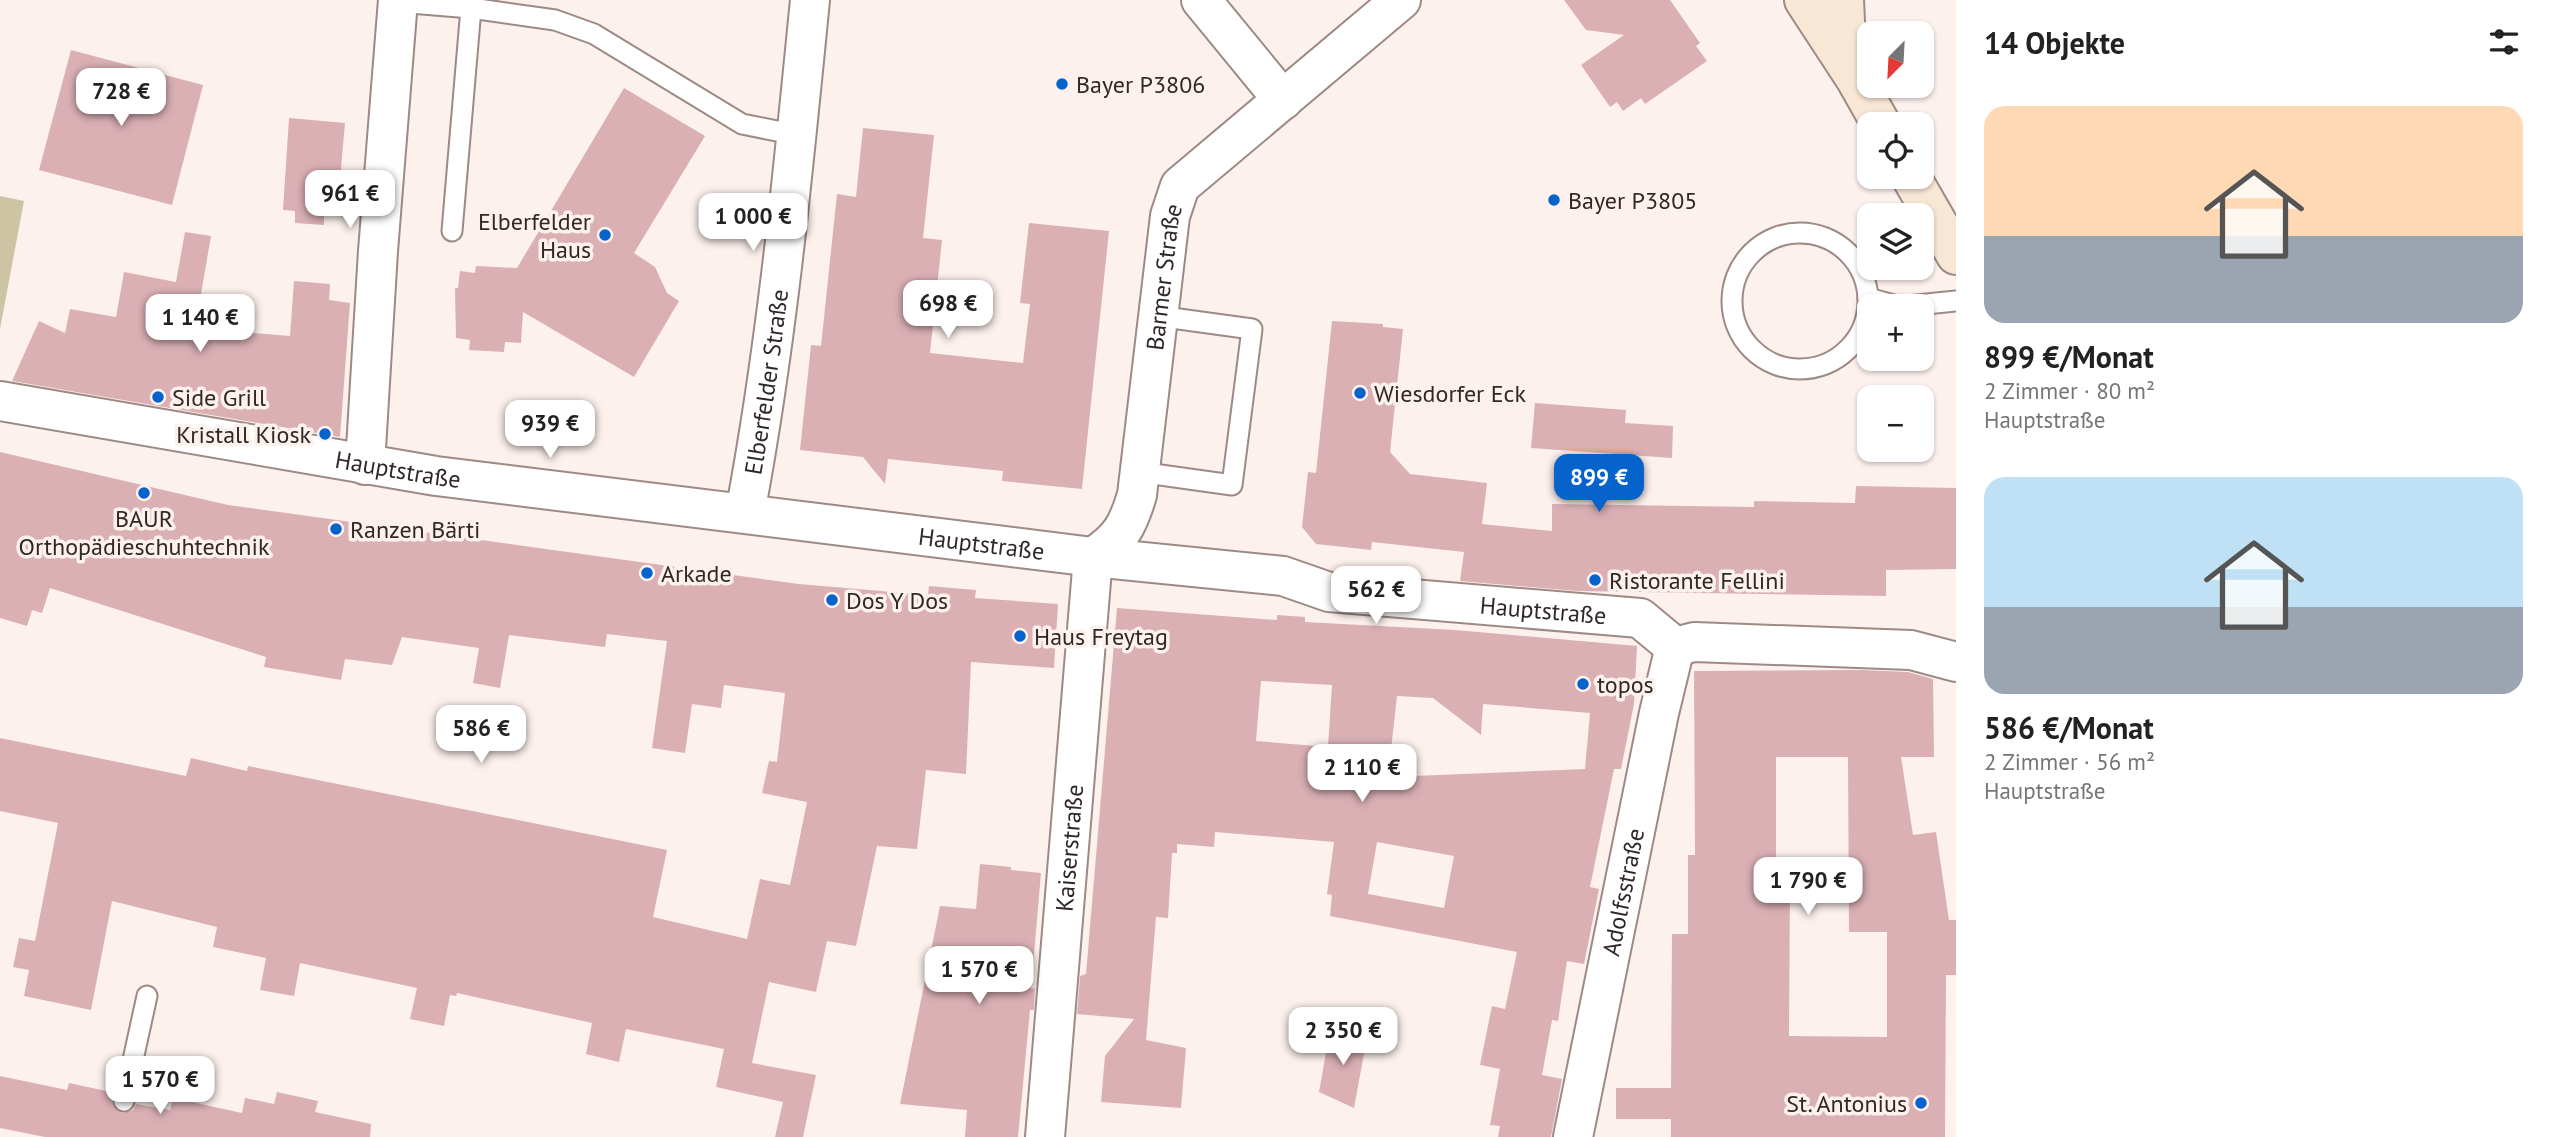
<!DOCTYPE html>
<html lang="de">
<meta charset="utf-8">
<style>
body{margin:0;font-family:"PT Sans",sans-serif;background:#f2f2f2;color:#222;height:100vh;display:flex;flex-direction:column;font-size:26px;white-space:nowrap}
*{box-sizing:border-box;margin:0}
p{font-size:23px;color:#767676}
.icon{flex:none;width:38px;height:38px;fill:none;stroke:currentColor;stroke-width:2;stroke-linecap:round;stroke-linejoin:round}
.map{position:relative;flex:1;overflow:hidden}
.details{display:flex;flex-direction:column;background:#fff;width:595px}
.details>*{flex:none}
.needle{width:46px;rotate:204deg}
.fabs{position:absolute;left:1857px;top:21px;display:grid;gap:14px}
.fabs a{display:grid;place-items:center;width:77px;height:77px;border-radius:14px;background:#fff;box-shadow:0 2px 5px #0004;font-size:35px}
.price{position:absolute;translate:-50% -60px;padding:0 16px;border-radius:14px;background:#fff;color:#222;font-size:23px;line-height:46px;filter:drop-shadow(0 2px 4px #0008)}
.price::after{content:'';position:absolute;left:50%;top:42px;width:21px;height:16px;margin-left:-10px;background:inherit;clip-path:polygon(0 0,100% 0,50% 100%)}
.price.selected{background:#0763cc;color:#fff}
ul{padding:0;list-style:none}
li{display:grid;align-content:center;gap:14px;height:371px;padding:0 28px}
li span{display:grid;place-items:center;height:217px;border-radius:21px;color:#555}
li>.icon{margin-inline-start:auto}
span .icon{width:126px;height:126px;fill:#fffc;stroke-width:1}
li b{font-size:30px}
h2{display:flex;justify-content:space-between;align-items:center;height:84px;padding:0 28px;font-size:30px}
main{display:flex;flex:1;min-height:0}
.map>svg:first-child{display:block}
.green{fill:#cdc4a4}
.building{fill:#dab0b5;fill-rule:evenodd}
.lines{fill:none;stroke-linecap:round;stroke-linejoin:round}
.service-casing{stroke:#9d8a84;stroke-width:23}
.minor-casing{stroke:#9d8a84;stroke-width:42}
.secondary-casing{stroke:#9d8a84;stroke-width:42}
.service{stroke:#fff;stroke-width:19}
.minor{stroke:#fff;stroke-width:38}
.secondary{stroke:#f9e7d5;stroke-width:38}
.poi-dot{fill:#0763cc;stroke:#fdf1ed;stroke-width:2.5}
.labels{text-anchor:middle;dominant-baseline:central;stroke-width:7;stroke-linejoin:round;paint-order:stroke}
.poi-label{font-size:24px;fill:#302826;stroke:#fdf1ed;text-anchor:start}
.street-label{font-size:24px;fill:#302826;stroke:#fdf1ed}
</style>
<main>
<div class="map">
<svg width="1956" height="1137" viewBox="0 0 1956 1137">
<rect width="100%" height="100%" fill="#fdf1ed"/>
<!-- green -->
<polygon class="green" points="0,196 24,201 0,329"/>
<!-- building -->
<g class="building">
<polygon points="1564,0 1670,0 1700,43 1696,46 1707,61 1645,104 1641,98 1623,111 1617,102 1610,107 1581,65 1624,35 1586,30"/>
<polygon points="71,50 203,85 172,205 39,170"/>
<polygon points="624,88 705,136 634,253 655,267 667,293 679,301 634,377 523,312 521,343 505,342 504,352 469,350 470,340 456,338 455,288 458,288 460,271 475,273 476,266 517,268"/>
<polygon points="289,118 345,123 337,214 324,213 324,225 295,223 295,211 283,210"/>
<polygon points="863,128 934,135 923,238 942,240 930,353 1023,363 1030,304 1020,303 1029,223 1109,231 1082,489 1002,481 1003,471 888,459 885,484 863,457 800,450 811,345 821,346 837,194 856,197"/>
<polygon points="185,232 211,236 197,317 216,320 215,330 290,336 294,281 330,284 329,300 350,303 340,437 12,381 39,321 65,333 70,309 116,317 124,272 176,282"/>
<polygon points="1332,321 1383,324 1383,327 1403,329 1390,452 1410,474 1487,483 1482,524 1552,531 1552,504 1754,507 1754,501 1855,503 1856,486 1956,488 1956,569 1886,570 1886,596 1577,591 1460,581 1464,552 1372,542 1371,550 1316,544 1302,527 1308,472 1316,473"/>
<polygon points="1535,403 1626,410 1625,423 1673,426 1672,458 1531,448"/>
<polygon points="0,452 228,505 799,584 928,595 929,586 976,590 975,598 1058,604 1054,668 971,662 966,774 926,770 917,849 877,846 856,946 827,941 816,992 769,982 752,1063 816,1075 803,1137 775,1137 783,1102 716,1087 724,1049 626,1029 619,1062 586,1054 592,1023 457,993 456,996 450,995 444,1026 410,1019 417,988 300,963 294,996 260,990 266,958 213,947 217,927 112,901 91,1010 24,996 29,970 13,967 19,938 35,941 58,823 0,811 0,738 186,776 191,758 247,771 248,766 667,850 653,917 747,939 760,879 790,885 807,802 762,793 769,761 777,762 785,693 724,685 721,708 692,704 685,753 652,748 667,641 607,634 605,647 509,635 500,688 473,683 479,648 402,637 392,665 345,659 341,680 264,667 266,657 50,588 42,613 32,610 27,626 0,618"/>
<path d="M1117,608L1277,620V615L1305,617V622L1455,630L1637,646L1634,704L1621,769H1614L1590,887L1599,889L1584,964L1567,961L1558,1021L1552,1020L1542,1075L1562,1079L1551,1137H1498L1500,1126L1490,1125L1500,1069L1480,1065L1492,1006L1505,1009L1517,952L1330,916L1332,895L1327,894L1334,842L1215,832L1214,847L1177,844V853H1172L1168,918L1156,917L1146,1040L1186,1048L1181,1108L1101,1102L1105,1056L1134,1019L1077,1014L1080,976L1086,974ZM1261,681L1332,685L1328,747L1256,741ZM1397,696L1433,698L1481,735L1483,704L1590,713L1585,769L1388,777ZM1377,842L1454,856L1444,908L1368,894Z"/>
<path d="M1862,670L1908,672L1933,679L1934,757H1901L1913,835L1936,832L1949,920H1956V975H1946L1945,1137H1671V1119H1616V1088H1671L1672,934H1688V855H1695L1694,671ZM1776,757H1848L1849,932H1887V1037L1789,1036L1790,875H1776Z"/>
<polygon points="980,864 1011,867 1011,870 1041,873 1031,989 1035,988 1034,1010 1030,1010 1018,1137 965,1137 967,1110 900,1104 940,906 976,909"/>
<polygon points="1330,1030 1367,1037 1354,1108 1319,1092"/>
<polygon points="0,1076 67,1090 69,1083 111,1092 109,1098 112,1098 113,1105 122,1113 133,1110 136,1104 170,1110 173,1098 242,1113 245,1098 274,1104 277,1092 318,1101 315,1112 371,1124 370,1137 45,1137 0,1128"/>
</g>
<g class="lines">
<!-- service casing -->
<g class="service-casing">
<g id="service">
<polyline points="398,2 471,8 555,20 594,34 742,124 797,135"/>
<polyline points="452,231 471,8"/>
<circle cx="1800" cy="301" r="68"/>
<polyline points="1868,298 1898,306"/>
<polyline points="1907,306 1956,301"/>
<polyline points="1139,472 1232,485 1252,329 1157,316"/>
<polyline points="124,1101 147,996"/>
</g>
</g>
<!-- minor casing -->
<g class="minor-casing">
<g id="minor">
<polyline points="1201,0 1283,100"/>
<path id="s1" d="M0,401L436,476L1093,557L1283,576L1329,592L1640,618L1675,647"/>
<polyline points="365,465 378,251 398,0"/>
<path id="s2" d="M745,513C777,344 793,171 810,0"/>
<path id="s3" d="M1093,557C1121,539 1128,525 1137,495L1170,216L1180,186L1401,0"/>
<polyline points="1675,647 1694,642 1911,650 1956,662"/>
<path id="s4" d="M1045,1137L1093,557"/>
<path id="s5" d="M1573,1137L1659,713L1675,647"/>
</g>
</g>
<!-- secondary casing -->
<g class="secondary-casing">
<g id="secondary">
<polyline points="1804,0 1855,78 1881,124"/>
<polyline points="1844,0 1846,42 1851,62"/>
<polyline points="1911,177 1956,255"/>
</g>
</g>
<!-- service -->
<use href="#service" class="service"/>
<!-- minor -->
<use href="#minor" class="minor"/>
<!-- secondary -->
<use href="#secondary" class="secondary"/>
</g>
<!-- markers -->
<g class="poi-dot">
<circle cx="1062" cy="84" r="7"/>
<circle cx="1554" cy="200" r="7"/>
<circle cx="605" cy="235" r="7"/>
<circle cx="1360" cy="393" r="7"/>
<circle cx="158" cy="397" r="7"/>
<circle cx="325" cy="434" r="7"/>
<circle cx="144" cy="493" r="7"/>
<circle cx="336" cy="529" r="7"/>
<circle cx="647" cy="573" r="7"/>
<circle cx="1595" cy="580" r="7"/>
<circle cx="832" cy="600" r="7"/>
<circle cx="1020" cy="636" r="7"/>
<circle cx="1583" cy="684" r="7"/>
<circle cx="1921" cy="1103" r="7"/>
</g>
<g class="labels">
<!-- poi labels -->
<g class="poi-label">
<text x="1076" y="84">Bayer P3806</text>
<text x="1568" y="200">Bayer P3805</text>
<text x="591" y="221" text-anchor="end">Elberfelder<tspan x="591" dy="28">Haus</tspan></text>
<text x="1374" y="393">Wiesdorfer Eck</text>
<text x="172" y="397">Side Grill</text>
<text x="311" y="434" text-anchor="end">Kristall Kiosk</text>
<text x="144" y="518" text-anchor="middle">BAUR<tspan x="144" dy="28">Orthopädieschuhtechnik</tspan></text>
<text x="350" y="529">Ranzen Bärti</text>
<text x="661" y="573">Arkade</text>
<text x="1609" y="580">Ristorante Fellini</text>
<text x="846" y="600">Dos Y Dos</text>
<text x="1034" y="636">Haus Freytag</text>
<text x="1597" y="684">topos</text>
<text x="1907" y="1103" text-anchor="end">St. Antonius</text>
</g>
<!-- street labels -->
<g class="street-label">
<text stroke="none"><textPath href="#s3" startOffset="298">Barmer Straße</textPath></text>
<text stroke="none"><textPath href="#s2" startOffset="133">Elberfelder Straße</textPath></text>
<text stroke="none"><textPath href="#s1" startOffset="404">Hauptstraße</textPath></text>
<text stroke="none"><textPath href="#s1" startOffset="992">Hauptstraße</textPath></text>
<text stroke="none"><textPath href="#s1" startOffset="1559">Hauptstraße</textPath></text>
<text stroke="none"><textPath href="#s4" startOffset="290">Kaiserstraße</textPath></text>
<text stroke="none"><textPath href="#s5" startOffset="250">Adolfsstraße</textPath></text>
</g>
</g>
</svg>
<div class="fabs">
<a><svg class="needle" viewBox="-14 -14 28 28"><path d="M0-13l5 13h-10z" fill="#e53935"/><path d="M0 13l5-13h-10z" fill="#767676"/></svg></a>
<a><svg class="icon" aria-label="locate" viewBox="0 0 24 24"><circle cx="12" cy="12" r="6"/><path d="M12 2v4M12 18v4M2 12h4M18 12h4"/></svg></a>
<a><svg class="icon" aria-label="layers" viewBox="0 0 24 24"><path d="M12 4l9 5-9 5-9-5zM3 14l9 5 9-5"/></svg></a>
<a>+</a>
<a>−</a>
</div>
<b class="price" style="left:121px;top:128px">728 €</b>
<b class="price" style="left:350px;top:230px">961 €</b>
<b class="price" style="left:753px;top:253px">1 000 €</b>
<b class="price" style="left:948px;top:340px">698 €</b>
<b class="price" style="left:200px;top:354px">1 140 €</b>
<b class="price" style="left:550px;top:460px">939 €</b>
<b class="price selected" style="left:1599px;top:514px">899 €</b>
<b class="price" style="left:1376px;top:626px">562 €</b>
<b class="price" style="left:481px;top:765px">586 €</b>
<b class="price" style="left:1362px;top:804px">2 110 €</b>
<b class="price" style="left:1808px;top:917px">1 790 €</b>
<b class="price" style="left:979px;top:1006px">1 570 €</b>
<b class="price" style="left:1343px;top:1067px">2 350 €</b>
<b class="price" style="left:160px;top:1116px">1 570 €</b>
</div>
<section class="details">
<h2>14 Objekte<svg class="icon" aria-label="filters" viewBox="0 0 24 24"><path d="M4 7h16M4 17h16"/><circle cx="9" cy="7" r="2"/><circle cx="15" cy="17" r="2"/></svg></h2>
<ul>
<li><span style="background:linear-gradient(#ffd9b3 60%,#9aa5b1 0)"><svg class="icon" aria-label="home" viewBox="0 0 24 24"><path d="M3 11l9-7 9 7M6 9v11h12V9"/></svg></span><div><b>899 €/Monat</b><p>2 Zimmer · 80 m²</p><p>Hauptstraße</p></div></li>
<li><span style="background:linear-gradient(#bfe0f5 60%,#9aa5b1 0)"><svg class="icon" aria-label="home" viewBox="0 0 24 24"><path d="M3 11l9-7 9 7M6 9v11h12V9"/></svg></span><div><b>586 €/Monat</b><p>2 Zimmer · 56 m²</p><p>Hauptstraße</p></div></li>
</ul>
</section>
</main>
